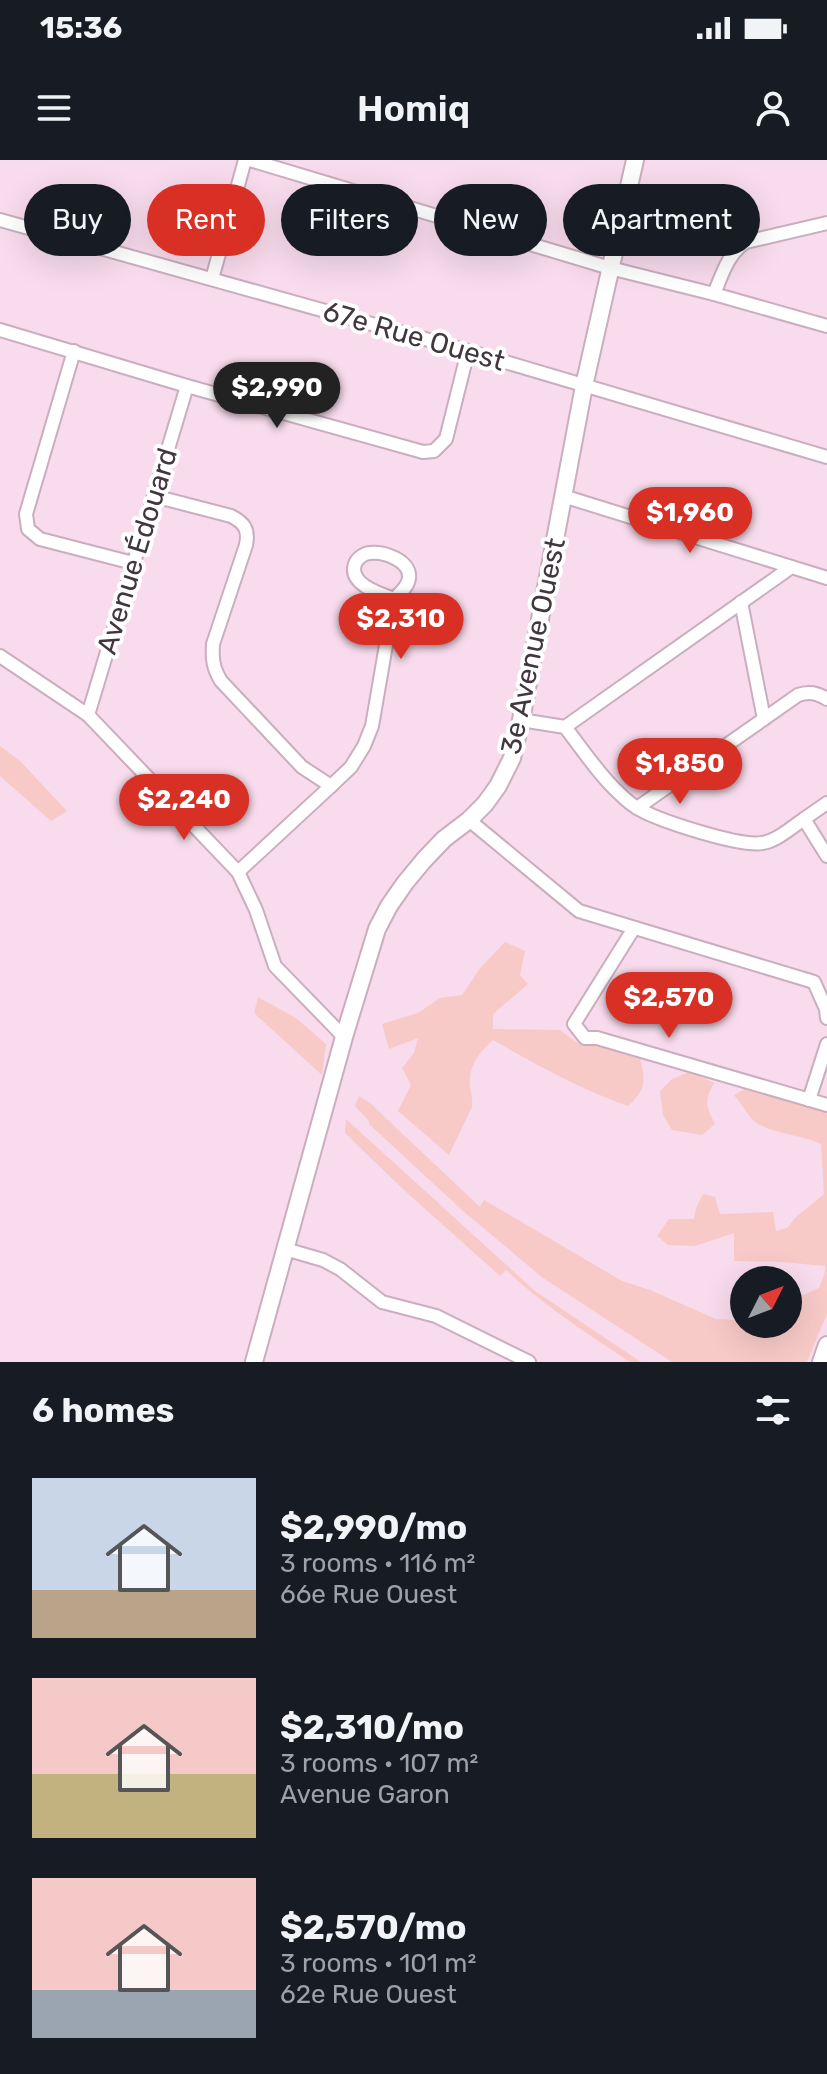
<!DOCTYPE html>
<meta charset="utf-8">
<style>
body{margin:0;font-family:Rubik,sans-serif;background:#20242c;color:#f1f3f6;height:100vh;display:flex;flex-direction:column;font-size:30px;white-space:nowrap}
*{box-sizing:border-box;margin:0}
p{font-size:26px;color:#9ea1a6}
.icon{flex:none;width:44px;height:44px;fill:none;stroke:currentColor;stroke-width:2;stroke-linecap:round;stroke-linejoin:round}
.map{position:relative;height:1202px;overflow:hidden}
.details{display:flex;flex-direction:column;background:#171b24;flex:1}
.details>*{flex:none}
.hud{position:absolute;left:24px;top:24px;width:780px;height:72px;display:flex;gap:16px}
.needle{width:52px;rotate:48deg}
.fabs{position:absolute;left:730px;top:1106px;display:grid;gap:16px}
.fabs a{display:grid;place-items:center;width:72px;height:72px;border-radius:50%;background:#171b24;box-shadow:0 8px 32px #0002;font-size:40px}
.price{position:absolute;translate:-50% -68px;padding:0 18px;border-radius:28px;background:#d93025;color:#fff;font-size:26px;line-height:52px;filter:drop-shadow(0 2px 4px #0008)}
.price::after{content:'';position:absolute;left:50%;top:48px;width:24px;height:18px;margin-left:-12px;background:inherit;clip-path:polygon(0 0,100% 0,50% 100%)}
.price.current{background:#222;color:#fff}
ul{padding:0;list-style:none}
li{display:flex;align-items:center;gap:24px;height:200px;padding:0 32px}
li span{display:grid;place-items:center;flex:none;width:224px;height:160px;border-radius:0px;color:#555}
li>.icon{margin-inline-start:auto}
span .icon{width:96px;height:96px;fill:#fffc;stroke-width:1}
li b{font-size:34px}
h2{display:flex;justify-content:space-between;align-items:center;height:96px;padding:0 32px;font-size:34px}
.chip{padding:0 28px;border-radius:36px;background:#171b24;box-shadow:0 8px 32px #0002;font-size:28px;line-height:72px}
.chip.current{background:#d93025;color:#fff}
.status{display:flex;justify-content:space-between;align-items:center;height:56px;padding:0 40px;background:#171b24;direction:ltr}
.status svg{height:22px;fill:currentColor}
header{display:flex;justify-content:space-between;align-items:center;height:104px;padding:0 32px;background:#171b24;font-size:36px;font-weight:600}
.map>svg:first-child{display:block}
.green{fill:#f8cac7}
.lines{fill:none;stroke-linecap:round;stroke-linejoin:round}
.minor-casing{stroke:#caaebe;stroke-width:16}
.tertiary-casing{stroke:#caaebe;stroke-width:20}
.minor{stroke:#fff;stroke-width:12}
.tertiary{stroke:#fff;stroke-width:16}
.labels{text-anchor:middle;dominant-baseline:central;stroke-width:8;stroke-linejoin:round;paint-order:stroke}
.street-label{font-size:28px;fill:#42373e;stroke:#fff}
</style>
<div class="status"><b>15:36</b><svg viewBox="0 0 49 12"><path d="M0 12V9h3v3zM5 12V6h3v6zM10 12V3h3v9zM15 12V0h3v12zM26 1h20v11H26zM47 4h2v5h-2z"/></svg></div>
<header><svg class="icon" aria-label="menu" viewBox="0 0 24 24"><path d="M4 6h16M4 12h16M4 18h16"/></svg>Homiq<svg class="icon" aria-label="person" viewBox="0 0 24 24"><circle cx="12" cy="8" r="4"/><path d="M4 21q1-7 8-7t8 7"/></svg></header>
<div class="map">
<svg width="827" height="1202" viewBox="0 0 827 1202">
<rect width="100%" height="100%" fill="#f8dbec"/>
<!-- green -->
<g class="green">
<polygon points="0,586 20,601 67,651 51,661 0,616"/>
<path d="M505,782L525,791L520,815L528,824L493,854V869L560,870L576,882L639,895C646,919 647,929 628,946C578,928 539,906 493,880C479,893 468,906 470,927C471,934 473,939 472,947L449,995L398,951L411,925L402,908L414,893L418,878L389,889L382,864L418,853L440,838L462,835L481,807Z"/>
<polygon points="258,837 296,858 326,884 322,915 254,853"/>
<path d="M691,911L714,923C704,941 706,946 715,964L702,975L672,970L663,955L660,931L672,919Z"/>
<path d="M750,926L827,946V1154L807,1202H672L543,1118L463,1051L369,964V961L355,946L359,936L370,943L480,1047L484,1040L622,1121L650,1130L716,1159L736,1160L744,1157V1164H788V1142L819,1128L825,1112V1106L782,1102L734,1101V1073L695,1086L668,1085L657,1076L669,1059H694L696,1048L703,1034L715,1037L720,1054L773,1052L776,1071L787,1068L796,1057L824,1034L821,984C803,975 768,973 754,961C747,954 741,943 734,935Z"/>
<path d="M346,959L535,1131L641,1202H630C587,1173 544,1146 506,1110L500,1116L404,1030L345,973Z"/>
</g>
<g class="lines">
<!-- minor casing -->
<g class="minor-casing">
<g id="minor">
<polyline points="250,0 610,108 714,134 827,166"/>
<polyline points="0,60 468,191 827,297"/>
<polyline points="212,119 245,0"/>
<path d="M714,134C722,115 728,93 746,82L827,63"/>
<polyline points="0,170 187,226 423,292 434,291 446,279 468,191"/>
<polyline points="74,191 26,354 28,369 40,379 133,403"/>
<path d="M154,336L231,356C245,363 249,370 246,385L213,484C212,499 213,508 221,521L302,607L331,626"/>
<polyline points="563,336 827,418"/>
<polyline points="741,442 764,559"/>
<polyline points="0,496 88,555 238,712 256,750 275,806 344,877"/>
<polyline points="88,555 187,226"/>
<path d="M521,560L565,567C583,590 599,615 620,634C625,639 632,645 639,649C660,661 740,687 762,683C777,681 792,667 804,659L827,696"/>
<polyline points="565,567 790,408"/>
<path d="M637,648L798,535C809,531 817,533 827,539"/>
<polyline points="804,659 827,643"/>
<polyline points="469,660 579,751 814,822 826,849 827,858"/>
<path d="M238,712L331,626L351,607L364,586L372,566L394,439C400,433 408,427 409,418C411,401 384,391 370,393C365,393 357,398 355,404C348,424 380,434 394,439"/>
<polyline points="634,768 574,864 585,878 597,878 827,945"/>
<polyline points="809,940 827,884"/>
<polyline points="285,1089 323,1100 340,1109 382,1142 436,1156 529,1202"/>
</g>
</g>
<!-- tertiary casing -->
<g class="tertiary-casing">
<g id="tertiary">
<polyline points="254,1202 344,877 377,769 389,746 405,723 424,700 444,679 469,660 485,644 498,626 512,598 521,560 584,226 635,0"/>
<polyline points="821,1202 827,1185"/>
</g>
</g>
<!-- minor -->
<use href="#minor" class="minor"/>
<!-- tertiary -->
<use href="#tertiary" class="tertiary"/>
</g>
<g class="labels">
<!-- street labels -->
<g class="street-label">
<text transform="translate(414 176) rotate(16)">67e Rue Ouest</text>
<text transform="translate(137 391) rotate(-73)">Avenue Édouard</text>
<text transform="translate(533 486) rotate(-78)">3e Avenue Ouest</text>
</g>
</g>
</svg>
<div class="fabs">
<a><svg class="needle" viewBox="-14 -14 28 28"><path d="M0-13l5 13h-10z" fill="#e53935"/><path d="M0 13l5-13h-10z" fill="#9ea1a6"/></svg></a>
</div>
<b class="price current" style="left:277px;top:270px">$2,990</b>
<b class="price" style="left:690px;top:395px">$1,960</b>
<b class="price" style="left:401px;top:501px">$2,310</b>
<b class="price" style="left:680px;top:646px">$1,850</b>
<b class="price" style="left:184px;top:682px">$2,240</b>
<b class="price" style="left:669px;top:880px">$2,570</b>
<div class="hud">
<a class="chip">Buy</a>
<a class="chip current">Rent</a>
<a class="chip">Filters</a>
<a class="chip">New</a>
<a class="chip">Apartment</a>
</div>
</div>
<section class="details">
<h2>6 homes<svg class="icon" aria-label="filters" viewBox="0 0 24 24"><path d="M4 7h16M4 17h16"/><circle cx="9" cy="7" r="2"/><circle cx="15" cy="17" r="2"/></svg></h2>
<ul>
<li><span style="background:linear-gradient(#c9d6e8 70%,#b9a48a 0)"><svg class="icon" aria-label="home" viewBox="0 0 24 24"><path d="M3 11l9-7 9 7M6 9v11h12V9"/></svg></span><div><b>$2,990/mo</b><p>3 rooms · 116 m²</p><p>66e Rue Ouest</p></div></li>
<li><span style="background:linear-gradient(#f6c9c9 60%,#c2b280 0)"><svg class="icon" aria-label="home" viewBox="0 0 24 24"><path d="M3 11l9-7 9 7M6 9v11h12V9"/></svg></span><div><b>$2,310/mo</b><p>3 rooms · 107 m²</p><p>Avenue Garon</p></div></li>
<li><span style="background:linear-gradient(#f6c9c9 70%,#9aa5b1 0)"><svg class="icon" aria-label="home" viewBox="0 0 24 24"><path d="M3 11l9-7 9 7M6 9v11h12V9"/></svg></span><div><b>$2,570/mo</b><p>3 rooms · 101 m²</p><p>62e Rue Ouest</p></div></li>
</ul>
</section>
